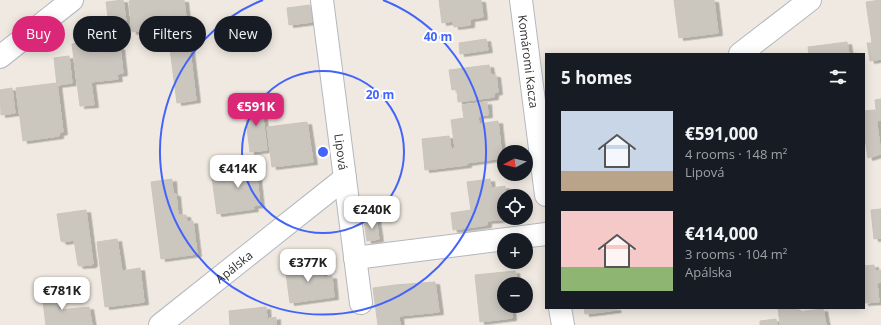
<!DOCTYPE html>
<meta charset="utf-8">
<style>
body{margin:0;font-family:"Open Sans",sans-serif;background:#20242c;color:#f1f3f6;height:100vh;display:flex;flex-direction:column;font-size:15px;white-space:nowrap}
*{box-sizing:border-box;margin:0}
p{font-size:13px;color:#9ea1a6}
.icon{flex:none;width:22px;height:22px;fill:none;stroke:currentColor;stroke-width:2;stroke-linecap:round;stroke-linejoin:round}
.map{position:relative;flex:1;overflow:hidden}
.sheet{position:absolute;left:545px;top:53px;width:320px;height:256px;display:flex;flex-direction:column;background:#171b24;border-radius:0px;box-shadow:0 2px 10px #0003}
.sheet>*{flex:none}
.guide{position:absolute;left:12px;top:16px;width:380px;height:36px;display:flex;gap:8px}
.needle{width:26px;rotate:263deg}
.controls{position:absolute;left:497px;top:145px;display:grid;gap:8px}
.controls a{display:grid;place-items:center;width:36px;height:36px;border-radius:50%;background:#171b24;box-shadow:0 2px 10px #0003;font-size:20px}
.price{position:absolute;translate:-50% -34px;padding:0 9px;border-radius:8px;background:#fff;color:#222;font-size:13px;line-height:26px;filter:drop-shadow(0 1px 2px #0008)}
.price::after{content:'';position:absolute;left:50%;top:24px;width:12px;height:9px;margin-left:-6px;background:inherit;clip-path:polygon(0 0,100% 0,50% 100%)}
.price.active{background:#db2777;color:#fff}
ul{padding:0;list-style:none}
li{display:flex;align-items:center;gap:12px;height:100px;padding:0 16px}
li span{display:grid;place-items:center;flex:none;width:112px;height:80px;border-radius:0px;color:#555}
li>.icon{margin-inline-start:auto}
span .icon{width:48px;height:48px;fill:#fffc;stroke-width:1}
li b{font-size:17px}
h2{display:flex;justify-content:space-between;align-items:center;height:48px;padding:0 16px;font-size:17px}
.pill{padding:0 14px;border-radius:18px;background:#171b24;box-shadow:0 2px 10px #0003;font-size:14px;line-height:36px}
.pill.active{background:#db2777;color:#fff}
.map>svg:first-child{display:block}
.building{fill:#cbc7bf;stroke:#cbc5ba;filter:url(#shadow)}
.lines{fill:none;stroke-linecap:round;stroke-linejoin:round}
.minor-casing{stroke:#b4b7c1;stroke-width:24}
.minor{stroke:#fff;stroke-width:22}
.ring{fill:none;stroke:#4264fb;stroke-width:2}
.labels{text-anchor:middle;dominant-baseline:central;stroke-width:4;stroke-linejoin:round;paint-order:stroke}
.street-label{font-size:12px;fill:#2e2e2e;stroke:#fff}
.centre{fill:#4264fb;stroke:#fff;stroke-width:2}
.ring-label{font-size:12px;text-anchor:middle;font-weight:bold;fill:#4264fb;stroke:#fff;stroke-width:4;stroke-linejoin:round;paint-order:stroke}
</style>
<div class="map">
<svg width="881" height="325" viewBox="0 0 881 325">
<defs>
<filter id="shadow"><feDropShadow dx="4.5" dy="2.5" stdDeviation="0" flood-color="#0004"/></filter>
</defs>
<rect width="100%" height="100%" fill="#efe9e1"/>
<!-- building -->
<g class="building">
<polygon points="123,0 127,28 110,31 106,2"/>
<polygon points="134,0 173,0 176,25 163,27 163,28 132,32 129,1"/>
<polygon points="173,0 184,0 196,100 177,103 167,26 176,25"/>
<polygon points="439,0 481,0 483,17 470,19 470,25 454,27 453,21 442,23"/>
<polygon points="674,0 714,0 718,33 679,38"/>
<polygon points="881,0 881,59 870,61 867,43 872,43 866,2"/>
<polygon points="310,5 312,22 289,25 287,8"/>
<polygon points="113,38 113,48 120,47 123,73 117,74 118,79 91,82 94,105 80,106 72,44"/>
<polygon points="486,39 488,50 460,54 459,43"/>
<polygon points="847,42 849,54 857,53 858,54 809,54 808,47"/>
<polygon points="69,56 72,83 57,85 54,58"/>
<polygon points="489,65 491,75 496,75 498,92 494,93 494,97 458,102 457,89 452,90 449,70"/>
<polygon points="57,83 63,132 59,133 59,136 23,141 16,88"/>
<polygon points="12,88 15,113 1,115 0,90"/>
<polygon points="881,99 881,120 877,121 875,100"/>
<polygon points="261,102 267,150 250,152 244,104"/>
<polygon points="487,102 488,115 478,116 479,124 498,121 502,158 467,163 467,165 425,170 422,139 449,136 451,149 455,148 451,120 464,118 462,105"/>
<polygon points="875,110 881,154 868,158 864,133 864,111"/>
<polygon points="307,122 313,162 272,167 267,127"/>
<polygon points="255,159 260,205 253,206 254,209 217,214 212,178 238,175 237,161"/>
<polygon points="172,179 173,194 176,194 178,215 186,215 187,222 193,221 197,254 161,259 151,182"/>
<polygon points="490,179 491,188 505,186 506,196 504,196 504,218 509,219 487,221 487,225 453,230 451,213 471,210 467,182"/>
<polygon points="881,209 881,238 874,239 871,210"/>
<polygon points="86,210 93,263 92,265 79,266 78,265 74,240 63,242 61,241 57,214"/>
<polygon points="376,218 379,239 367,241 364,220"/>
<polygon points="117,239 122,271 140,268 144,302 105,307 97,242"/>
<polygon points="322,262 323,277 332,276 334,297 290,303 285,266"/>
<polygon points="874,265 875,271 881,270 881,282 877,283 879,302 864,303 864,266"/>
<polygon points="515,271 517,284 504,284 504,306 511,306 512,318 480,322 475,275"/>
<polygon points="435,282 439,312 399,316 400,325 378,325 373,288 395,285"/>
<polygon points="55,284 58,310 89,307 92,325 46,325 41,286"/>
<polygon points="266,307 267,319 276,317 276,325 230,325 229,311"/>
<polygon points="584,308 616,308 617,310 585,314"/>
<polygon points="778,308 796,308 797,312 823,309 826,325 780,325"/>
<polygon points="776,319 777,325 760,325 760,321"/>
</g>
<g class="lines">
<!-- minor casing -->
<g class="minor-casing">
<g id="minor">
<path id="s1" d="M322,0L361,303"/>
<path id="s2" d="M521,0L546,195"/>
<polyline points="740,54 810,0"/>
<polyline points="0,57 72,0"/>
<polyline points="355,258 546,234"/>
<polyline points="560,308 563,325"/>
<path id="s3" d="M160,325L345,178"/>
</g>
</g>
<!-- minor -->
<use href="#minor" class="minor"/>
</g>
<!-- distance rings -->
<g class="ring">
<circle cx="323" cy="152" r="81"/>
<path d="M383 0A163 163 0 1 1 263 0"/>
</g>
<g class="labels">
<!-- street labels -->
<g class="street-label">
<text stroke="none"><textPath href="#s2" startOffset="62">Komáromi Kacza</textPath></text>
<text stroke="none"><textPath href="#s1" startOffset="153">Lipová</textPath></text>
<text stroke="none"><textPath href="#s3" startOffset="94">Apálska</textPath></text>
</g>
</g>
<circle cx="323" cy="152" r="6" class="centre"/>
<g class="ring-label">
<text x="438" y="41">40 m</text>
<text x="380" y="99">20 m</text>
</g>
</svg>
<div class="controls">
<a><svg class="needle" viewBox="-14 -14 28 28"><path d="M0-13l5 13h-10z" fill="#e53935"/><path d="M0 13l5-13h-10z" fill="#9ea1a6"/></svg></a>
<a><svg class="icon" aria-label="locate" viewBox="0 0 24 24"><circle cx="12" cy="12" r="6"/><path d="M12 2v4M12 18v4M2 12h4M18 12h4"/></svg></a>
<a>+</a>
<a>−</a>
</div>
<b class="price active" style="left:256px;top:127px">€591K</b>
<b class="price" style="left:238px;top:189px">€414K</b>
<b class="price" style="left:372px;top:230px">€240K</b>
<b class="price" style="left:308px;top:283px">€377K</b>
<b class="price" style="left:62px;top:311px">€781K</b>
<div class="guide">
<a class="pill active">Buy</a>
<a class="pill">Rent</a>
<a class="pill">Filters</a>
<a class="pill">New</a>
</div>
<section class="sheet">
<h2>5 homes<svg class="icon" aria-label="filters" viewBox="0 0 24 24"><path d="M4 7h16M4 17h16"/><circle cx="9" cy="7" r="2"/><circle cx="15" cy="17" r="2"/></svg></h2>
<ul>
<li><span style="background:linear-gradient(#c9d6e8 75%,#b9a48a 0)"><svg class="icon" aria-label="home" viewBox="0 0 24 24"><path d="M3 11l9-7 9 7M6 9v11h12V9"/></svg></span><div><b>€591,000</b><p>4 rooms · 148 m²</p><p>Lipová</p></div></li>
<li><span style="background:linear-gradient(#f6c9c9 70%,#8fb573 0)"><svg class="icon" aria-label="home" viewBox="0 0 24 24"><path d="M3 11l9-7 9 7M6 9v11h12V9"/></svg></span><div><b>€414,000</b><p>3 rooms · 104 m²</p><p>Apálska</p></div></li>
</ul>
</section>
</div>
